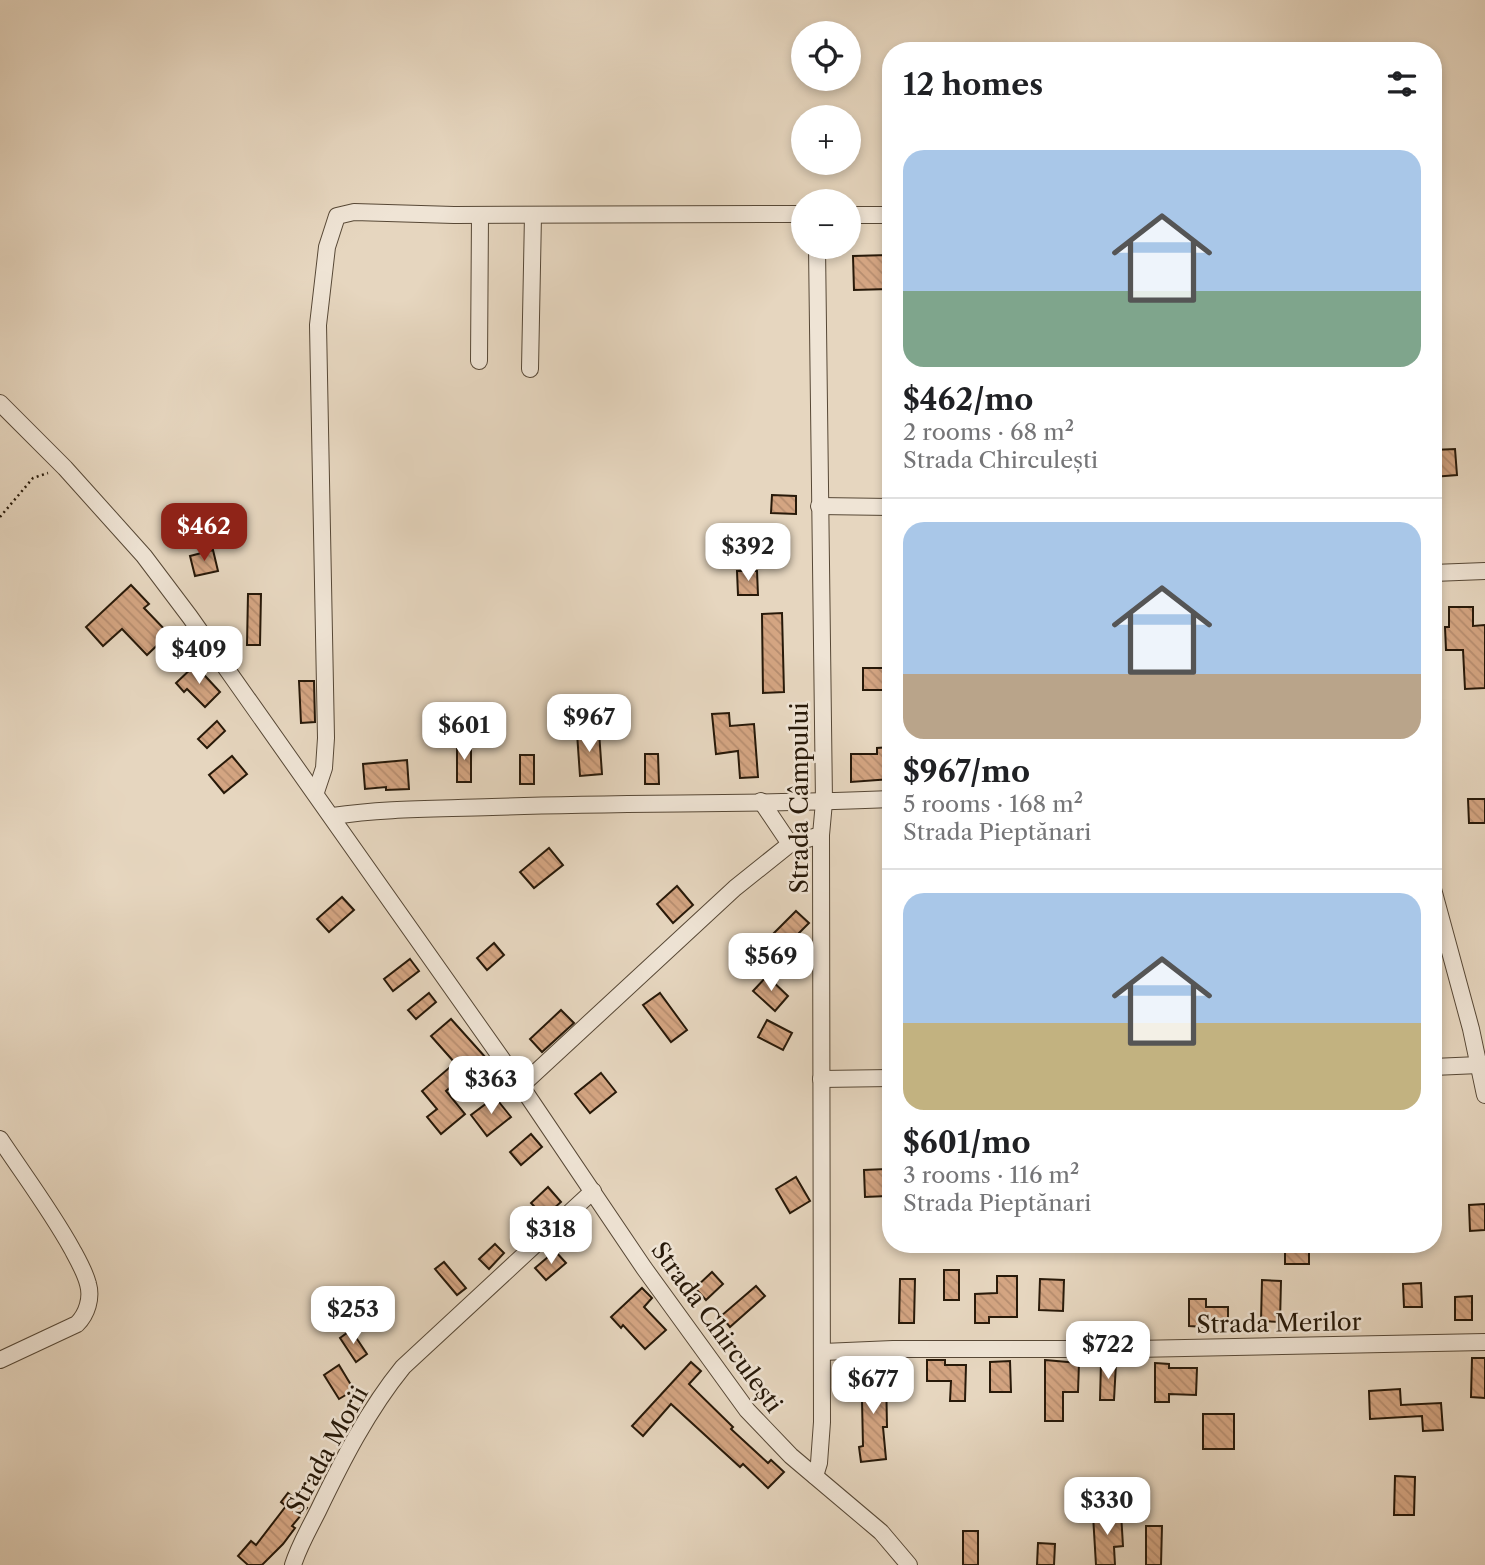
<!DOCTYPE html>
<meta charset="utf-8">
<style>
body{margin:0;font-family:"Libre Caslon Text",serif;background:#f6f6f6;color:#202124;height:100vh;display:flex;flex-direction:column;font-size:26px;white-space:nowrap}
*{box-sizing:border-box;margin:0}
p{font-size:23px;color:#757577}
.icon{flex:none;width:38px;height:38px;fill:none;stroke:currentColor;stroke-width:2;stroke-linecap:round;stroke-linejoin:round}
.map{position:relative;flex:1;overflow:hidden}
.side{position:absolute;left:882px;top:42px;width:560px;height:1211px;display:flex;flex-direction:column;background:#fff;border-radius:28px;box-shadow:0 4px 10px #0003}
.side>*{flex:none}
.controls{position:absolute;left:791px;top:21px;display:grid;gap:14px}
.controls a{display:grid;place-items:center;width:70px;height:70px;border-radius:50%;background:#fff;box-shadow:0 4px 10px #0003;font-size:35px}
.price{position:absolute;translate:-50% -60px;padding:0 16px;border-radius:14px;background:#fff;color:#222;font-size:23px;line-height:46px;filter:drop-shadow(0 2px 4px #0008)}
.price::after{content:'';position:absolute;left:50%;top:42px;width:21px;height:16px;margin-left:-10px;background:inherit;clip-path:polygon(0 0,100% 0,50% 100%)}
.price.on{background:#8f2418;color:#fff}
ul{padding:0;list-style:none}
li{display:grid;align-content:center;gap:14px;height:371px;padding:0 21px}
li+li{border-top:2px solid #e0e0e0}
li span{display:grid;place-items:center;height:217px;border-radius:21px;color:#555}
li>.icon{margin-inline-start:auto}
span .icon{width:126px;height:126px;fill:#fffc;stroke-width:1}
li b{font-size:30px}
h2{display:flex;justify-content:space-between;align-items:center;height:84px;padding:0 21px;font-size:30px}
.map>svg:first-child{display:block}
.building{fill:url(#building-back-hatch);stroke:#271909;stroke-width:2}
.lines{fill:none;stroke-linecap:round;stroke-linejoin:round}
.minor-casing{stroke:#574836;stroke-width:18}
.path{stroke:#271909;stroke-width:2.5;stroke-dasharray:2 3.5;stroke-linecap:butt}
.minor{stroke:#efe4d5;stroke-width:16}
.labels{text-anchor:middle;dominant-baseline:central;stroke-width:5;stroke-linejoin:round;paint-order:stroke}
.street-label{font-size:24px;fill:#271909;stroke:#efe4d5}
</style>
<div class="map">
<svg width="1485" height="1565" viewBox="0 0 1485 1565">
<defs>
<pattern id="building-back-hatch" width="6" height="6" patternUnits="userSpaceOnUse" patternTransform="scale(1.75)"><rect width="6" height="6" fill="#d4a582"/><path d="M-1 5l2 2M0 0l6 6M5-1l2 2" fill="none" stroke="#b68d6f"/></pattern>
</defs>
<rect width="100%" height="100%" fill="#e6d6bf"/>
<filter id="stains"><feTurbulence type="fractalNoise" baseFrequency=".00286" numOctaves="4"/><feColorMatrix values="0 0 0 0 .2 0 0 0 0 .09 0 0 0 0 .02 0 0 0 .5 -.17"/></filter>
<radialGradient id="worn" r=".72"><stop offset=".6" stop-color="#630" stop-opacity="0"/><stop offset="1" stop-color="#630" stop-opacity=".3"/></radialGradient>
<!-- building -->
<g class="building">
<polygon points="888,255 889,289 854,290 853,256"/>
<polygon points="1455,449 1457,475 1433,477 1433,450"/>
<polygon points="772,495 796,496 796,514 771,513"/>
<polygon points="213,550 218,571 195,576 190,556"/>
<polygon points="737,571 757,571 758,595 738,595"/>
<polygon points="131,585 149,604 144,608 169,634 147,655 122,629 103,646 86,627"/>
<polygon points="248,594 261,594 260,645 247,645"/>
<polygon points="1449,607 1473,607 1473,626 1485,625 1485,688 1465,689 1463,650 1446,650 1445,627 1449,627"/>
<polygon points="782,613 784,692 763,693 762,614"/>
<polygon points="195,665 220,692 205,707 187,689 184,692 176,683"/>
<rect x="863" y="668" width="27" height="22"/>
<polygon points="299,681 314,681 315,722 301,723"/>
<polygon points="729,713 730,726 754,724 758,777 740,778 738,751 716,754 712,714"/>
<polygon points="217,721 225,731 207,748 198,739"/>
<polygon points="599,732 602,774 580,776 577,733"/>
<rect x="457" y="741" width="14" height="41"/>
<polygon points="890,747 891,779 851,782 851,754 877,754 877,748"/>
<polygon points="645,754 658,754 659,784 645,784"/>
<rect x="520" y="755" width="14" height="29"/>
<polygon points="232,756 247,774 224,793 209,775"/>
<polygon points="407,760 409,789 386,790 386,787 365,789 363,764"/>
<polygon points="1468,799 1485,799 1485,823 1469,823"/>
<polygon points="549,848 563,865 534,888 520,872"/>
<polygon points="677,886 693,905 673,923 657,904"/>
<polygon points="342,897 354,910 329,932 317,919"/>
<polygon points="796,911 809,923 778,954 765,942"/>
<polygon points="494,943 504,955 487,970 477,958"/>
<polygon points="410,959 419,971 393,991 384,979"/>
<polygon points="767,976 788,996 775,1011 753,991"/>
<polygon points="429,993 436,1002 416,1019 408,1010"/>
<polygon points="660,993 687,1030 671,1042 643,1005"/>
<polygon points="561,1010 574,1023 542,1052 530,1039"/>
<polygon points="451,1019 486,1058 446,1091 465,1114 441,1134 427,1117 437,1109 422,1091 455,1063 431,1036"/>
<polygon points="767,1020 792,1033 783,1050 758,1037"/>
<polygon points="601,1073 616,1092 590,1113 575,1094"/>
<polygon points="495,1097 511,1117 487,1136 471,1115"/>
<polygon points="531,1134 542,1147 521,1165 510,1152"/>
<polygon points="886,1169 887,1196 865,1197 864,1170"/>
<polygon points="796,1177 810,1201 790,1213 776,1189"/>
<polygon points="548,1187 561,1202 544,1217 531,1203"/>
<polygon points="1485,1204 1485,1230 1470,1231 1469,1205"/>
<polygon points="495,1244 504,1253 489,1269 479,1259"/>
<rect x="1285" y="1244" width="24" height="20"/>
<polygon points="555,1251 566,1263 546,1280 535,1268"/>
<polygon points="444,1262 466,1288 457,1295 435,1269"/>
<rect x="944" y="1270" width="15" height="30"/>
<polygon points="712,1272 723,1284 706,1300 695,1288"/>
<polygon points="997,1276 1017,1276 1017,1317 989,1317 989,1323 975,1323 975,1294 997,1293"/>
<polygon points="900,1279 915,1279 914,1323 899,1323"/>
<polygon points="1040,1279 1064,1280 1063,1311 1039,1310"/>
<polygon points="1262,1280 1281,1281 1280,1322 1261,1321"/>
<polygon points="1421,1283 1422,1307 1404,1307 1403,1284"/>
<polygon points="756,1286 765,1296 730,1327 721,1316"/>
<polygon points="642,1288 652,1298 644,1307 666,1330 645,1349 623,1325 621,1328 611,1317"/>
<polygon points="1472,1296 1472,1320 1455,1320 1455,1297"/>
<polygon points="1189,1299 1206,1299 1206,1307 1228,1307 1228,1322 1206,1322 1205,1327 1189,1326"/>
<polygon points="351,1330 367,1354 356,1362 340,1338"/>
<polygon points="1472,1358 1485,1358 1485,1398 1471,1397"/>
<polygon points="927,1360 945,1360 945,1365 966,1365 965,1401 950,1401 951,1381 927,1381"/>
<polygon points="1045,1360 1079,1363 1078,1392 1063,1392 1063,1421 1045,1421"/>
<polygon points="1010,1361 1011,1392 990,1392 990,1362"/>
<polygon points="691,1362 701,1371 689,1384 733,1427 731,1429 768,1463 771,1460 784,1472 768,1488 743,1464 740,1467 671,1404 643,1436 632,1426"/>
<polygon points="1101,1362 1116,1363 1114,1400 1100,1400"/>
<polygon points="1155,1363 1169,1364 1169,1368 1197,1368 1196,1395 1169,1394 1169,1402 1155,1402"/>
<polygon points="339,1365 354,1390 339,1399 324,1375"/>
<polygon points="860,1373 886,1374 887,1427 883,1427 886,1459 861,1462 859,1447 863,1446 862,1400 859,1400"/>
<polygon points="1400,1389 1401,1405 1441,1403 1443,1430 1423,1431 1422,1416 1370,1419 1369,1391"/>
<rect x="1203" y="1414" width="31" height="35"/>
<polygon points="1395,1476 1415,1477 1414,1515 1394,1515"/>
<polygon points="288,1493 307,1508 292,1526 295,1528 283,1544 262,1565 248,1565 238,1556 251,1541 256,1545 286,1506 281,1502"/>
<polygon points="1121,1513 1123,1546 1114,1547 1115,1565 1096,1565 1093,1515"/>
<polygon points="1146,1526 1162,1526 1161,1565 1146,1565"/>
<rect x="963" y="1531" width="15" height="34"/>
<polygon points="1038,1543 1055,1544 1054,1565 1037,1565"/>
</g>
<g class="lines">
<!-- minor casing -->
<g class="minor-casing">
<g id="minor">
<polyline points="849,215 891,215"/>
<polyline points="479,361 480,215"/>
<polyline points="530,369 533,215"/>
<polyline points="0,403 65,468 144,556 190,617 521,1086 644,1268 747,1410 791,1456 881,1532 909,1565"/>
<polyline points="819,506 891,507"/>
<polyline points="1433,573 1485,571"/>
<polyline points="316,792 324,768 326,738 318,325 327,247 337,216 354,212 454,215 803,214"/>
<polyline points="761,801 790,844"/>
<path d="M333,816C385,808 439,809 492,807C625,802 758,805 891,799"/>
<polyline points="1433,889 1471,1029 1485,1095"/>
<polyline points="1433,1067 1479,1065"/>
<polyline points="821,1079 891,1078"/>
<polyline points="521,1086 735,888 790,844 821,835"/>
<path d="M0,1139C24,1175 51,1211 72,1249C78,1260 85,1272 88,1284C92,1298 87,1314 77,1324L0,1360"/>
<polyline points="823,1352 893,1349 1135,1349 1485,1342"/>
<polyline points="815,1476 819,1463 822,1422 821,835 824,802 817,247"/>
<path d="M293,1565C299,1546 309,1529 318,1511C342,1461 368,1410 403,1367L593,1191"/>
</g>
</g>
<!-- path -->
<polyline class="path" points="0,517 33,478 48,473"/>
<!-- minor -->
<use href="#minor" class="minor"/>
</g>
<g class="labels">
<!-- street labels -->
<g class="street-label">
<text transform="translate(799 798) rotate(-90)">Strada Câmpului</text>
<text transform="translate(1279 1323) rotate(-1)">Strada Merilor</text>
<text transform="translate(717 1327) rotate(54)">Strada Chirculești</text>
<text transform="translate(327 1450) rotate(-61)">Strada Morii</text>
</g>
</g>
<rect width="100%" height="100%" filter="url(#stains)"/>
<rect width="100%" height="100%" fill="url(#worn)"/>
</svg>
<div class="controls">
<a><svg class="icon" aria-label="locate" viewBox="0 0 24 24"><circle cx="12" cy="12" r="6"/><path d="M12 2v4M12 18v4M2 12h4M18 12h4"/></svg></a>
<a>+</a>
<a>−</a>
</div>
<b class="price on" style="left:204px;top:563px">$462</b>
<b class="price" style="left:748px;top:583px">$392</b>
<b class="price" style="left:199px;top:686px">$409</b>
<b class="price" style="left:589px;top:754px">$967</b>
<b class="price" style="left:464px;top:762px">$601</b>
<b class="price" style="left:771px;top:993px">$569</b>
<b class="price" style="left:491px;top:1116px">$363</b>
<b class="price" style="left:551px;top:1266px">$318</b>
<b class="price" style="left:353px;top:1346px">$253</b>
<b class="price" style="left:1108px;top:1381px">$722</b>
<b class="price" style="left:873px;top:1416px">$677</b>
<b class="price" style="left:1107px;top:1537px">$330</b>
<section class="side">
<h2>12 homes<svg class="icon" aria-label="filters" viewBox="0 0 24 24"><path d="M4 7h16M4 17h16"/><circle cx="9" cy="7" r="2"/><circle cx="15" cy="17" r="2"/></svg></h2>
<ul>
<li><span style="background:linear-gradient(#a9c7e8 65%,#7fa58c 0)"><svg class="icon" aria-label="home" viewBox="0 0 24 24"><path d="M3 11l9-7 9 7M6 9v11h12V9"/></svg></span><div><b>$462/mo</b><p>2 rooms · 68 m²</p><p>Strada Chirculești</p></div></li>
<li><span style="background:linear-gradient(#a9c7e8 70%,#b9a48a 0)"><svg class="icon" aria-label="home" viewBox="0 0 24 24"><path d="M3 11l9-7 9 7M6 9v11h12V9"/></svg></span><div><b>$967/mo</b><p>5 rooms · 168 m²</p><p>Strada Pieptănari</p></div></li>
<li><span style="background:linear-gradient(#a9c7e8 60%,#c2b280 0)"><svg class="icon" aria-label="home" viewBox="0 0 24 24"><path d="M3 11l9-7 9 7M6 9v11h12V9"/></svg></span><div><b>$601/mo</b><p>3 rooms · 116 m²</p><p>Strada Pieptănari</p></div></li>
</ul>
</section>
</div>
